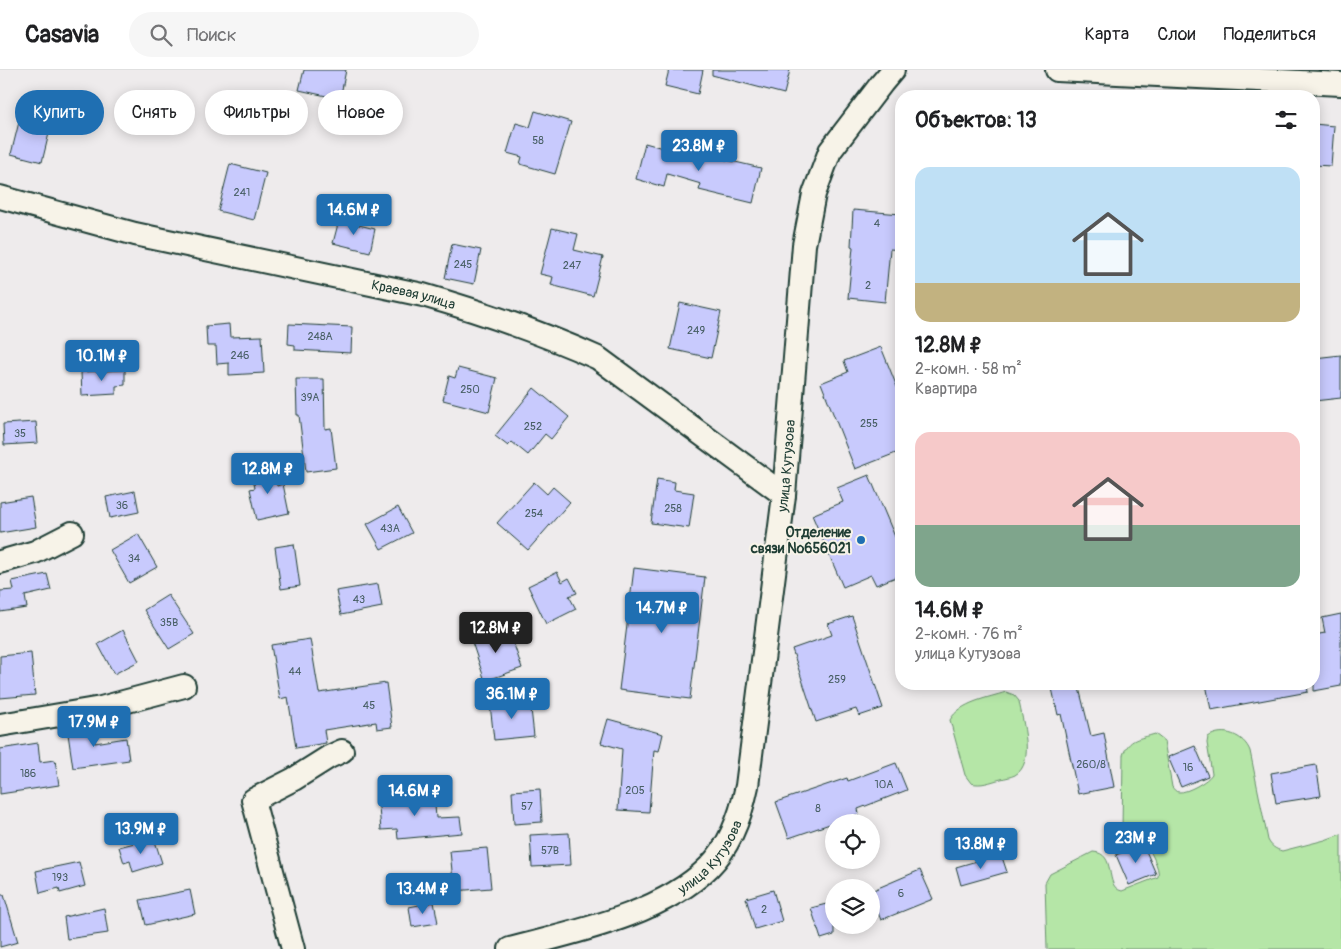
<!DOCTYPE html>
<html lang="ru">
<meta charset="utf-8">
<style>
body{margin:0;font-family:Pangolin,sans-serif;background:#f6f6f6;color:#202124;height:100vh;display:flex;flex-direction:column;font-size:19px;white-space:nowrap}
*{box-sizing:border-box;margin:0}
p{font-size:16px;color:#757577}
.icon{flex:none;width:28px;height:28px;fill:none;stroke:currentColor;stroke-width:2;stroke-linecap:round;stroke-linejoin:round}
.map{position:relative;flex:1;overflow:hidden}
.panel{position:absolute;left:895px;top:20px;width:425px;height:600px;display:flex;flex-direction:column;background:#fff;border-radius:20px;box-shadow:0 2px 12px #0003}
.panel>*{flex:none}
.banner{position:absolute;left:15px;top:20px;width:475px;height:45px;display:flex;gap:10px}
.buttons{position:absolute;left:825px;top:744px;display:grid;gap:10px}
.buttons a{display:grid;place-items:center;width:55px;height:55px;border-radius:50%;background:#fff;box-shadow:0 2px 12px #0003;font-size:25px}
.price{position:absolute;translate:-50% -42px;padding:0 11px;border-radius:5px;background:#1f6fb2;color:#fff;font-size:16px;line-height:32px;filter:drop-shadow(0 1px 2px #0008)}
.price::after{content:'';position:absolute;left:50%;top:30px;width:15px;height:11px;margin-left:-8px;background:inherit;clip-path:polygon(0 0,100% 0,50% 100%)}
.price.selected{background:#222;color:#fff}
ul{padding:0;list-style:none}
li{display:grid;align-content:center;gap:10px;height:265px;padding:0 20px}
li span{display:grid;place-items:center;height:155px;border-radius:15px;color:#555}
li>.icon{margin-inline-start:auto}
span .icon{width:90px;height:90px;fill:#fffc;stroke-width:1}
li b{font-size:21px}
h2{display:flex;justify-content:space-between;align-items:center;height:60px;padding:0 20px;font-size:21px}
.tag{padding:0 18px;border-radius:22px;background:#fff;box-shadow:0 2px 12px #0003;font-size:18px;line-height:45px}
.tag.selected{background:#1f6fb2;color:#fff}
header{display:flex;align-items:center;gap:30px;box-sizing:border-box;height:70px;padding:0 25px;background:#fff;border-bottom:1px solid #e0e0e0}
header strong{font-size:24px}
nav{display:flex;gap:28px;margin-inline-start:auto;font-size:18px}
.search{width:350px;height:45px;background:#f6f6f6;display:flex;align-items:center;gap:12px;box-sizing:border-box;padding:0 18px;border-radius:28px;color:#757577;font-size:19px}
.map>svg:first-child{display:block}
.green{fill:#b5e6a7;stroke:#6a926e}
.building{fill:#c8cafd;stroke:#1f3d34}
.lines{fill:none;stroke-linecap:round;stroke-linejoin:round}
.minor-casing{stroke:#1f3d34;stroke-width:26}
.minor{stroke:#f7f3e8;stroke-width:22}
.poi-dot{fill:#1f6fb2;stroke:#f7f3e8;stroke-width:2}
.labels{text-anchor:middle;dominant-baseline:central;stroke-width:4;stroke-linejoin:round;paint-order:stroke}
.number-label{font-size:11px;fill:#496066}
.street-label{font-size:14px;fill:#1f3d34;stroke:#f7f3e8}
.poi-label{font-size:14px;font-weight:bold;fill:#1f3d34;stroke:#f7f3e8;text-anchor:end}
</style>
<header>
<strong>Casavia</strong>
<div class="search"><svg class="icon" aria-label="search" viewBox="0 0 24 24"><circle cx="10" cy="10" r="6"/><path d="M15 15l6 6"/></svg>Поиск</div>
<nav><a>Карта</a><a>Слои</a><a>Поделиться</a></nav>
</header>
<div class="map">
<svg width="1341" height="879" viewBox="0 0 1341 879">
<rect width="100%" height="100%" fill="#eeebec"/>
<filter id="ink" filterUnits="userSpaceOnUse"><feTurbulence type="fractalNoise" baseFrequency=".02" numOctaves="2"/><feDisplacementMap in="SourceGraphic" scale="10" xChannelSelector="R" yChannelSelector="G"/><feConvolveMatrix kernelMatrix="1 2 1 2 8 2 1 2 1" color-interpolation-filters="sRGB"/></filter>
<g filter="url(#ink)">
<!-- green -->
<g class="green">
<path d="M1006,622L1014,625L1019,631C1022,650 1036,693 1015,705C1011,707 1005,708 1001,709C990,712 981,716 971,713L965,705L950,650C960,632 988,628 1006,622Z"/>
<path d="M1155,664L1164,671L1172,717C1174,719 1175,722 1179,722C1187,723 1208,711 1212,704L1207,673L1208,667C1223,657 1244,665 1250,681L1268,770C1271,776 1275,779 1282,781L1325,770L1341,764V879H1047L1045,813L1050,804L1093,782C1118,783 1103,817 1122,821L1158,807C1161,798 1148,778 1144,769C1137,765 1130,769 1123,765L1122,760L1123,685C1129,668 1139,669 1155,664Z"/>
</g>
<!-- building -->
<g class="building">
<polygon points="304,0 346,0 340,29 299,20"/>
<polygon points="669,0 703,0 698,24 665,16"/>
<polygon points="712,0 790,0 784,24 712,5"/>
<polygon points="535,41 571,52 555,104 520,94 522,87 507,83 516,53 530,57"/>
<polygon points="21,44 52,51 42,92 11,84"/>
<polygon points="1314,54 1334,56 1331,96 1314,95"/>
<polygon points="645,73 670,80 671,77 761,98 753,133 699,120 701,114 667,104 664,117 636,109"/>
<polygon points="230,94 266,103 254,150 218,141"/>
<polygon points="853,140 901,144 901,180 890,179 885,232 848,228 853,177 851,176"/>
<polygon points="339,150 375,159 370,182 333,173"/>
<polygon points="552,158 578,164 574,180 603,187 593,226 551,215 553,207 540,204"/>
<polygon points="452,174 481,180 474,214 445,208"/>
<polygon points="680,233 721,242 711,288 670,279"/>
<polygon points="229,254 230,267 262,266 264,303 229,305 229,293 217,294 216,276 207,276 206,256"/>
<polygon points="289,254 352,257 351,283 295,280 295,275 288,274"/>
<polygon points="881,277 901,327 901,381 855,399 821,313 848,302 844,291"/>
<polygon points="1341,285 1341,328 1314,331 1314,288"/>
<polygon points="458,298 497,308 489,342 443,330 449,306 455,308"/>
<polygon points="125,300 125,315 116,316 116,324 82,326 81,302"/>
<polygon points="296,309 324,309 325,359 331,358 336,398 306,402 299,345 297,345"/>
<polygon points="534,318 569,347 551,369 545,364 528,385 512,372 508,376 495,366"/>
<polygon points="36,352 38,373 4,375 3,354"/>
<polygon points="273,396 277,416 283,414 289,443 257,450 250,419 255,418 251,401"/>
<polygon points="869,405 901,481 901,505 876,515 871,505 843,517 812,445 843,432 837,418"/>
<polygon points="657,409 675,412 674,420 694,423 689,458 651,453"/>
<polygon points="534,412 547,424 553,417 570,432 528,480 497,453"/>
<polygon points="135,421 139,442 110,448 106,427"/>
<polygon points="31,427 36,457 0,463 0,432"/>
<polygon points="398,437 412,463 381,479 367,454"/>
<polygon points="138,464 157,497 129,513 110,480"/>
<polygon points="294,474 300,516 281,519 275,477"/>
<polygon points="634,498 705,507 690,629 619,620"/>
<polygon points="557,502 562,512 569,508 577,523 569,526 576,539 546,554 528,516"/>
<polygon points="47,504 51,520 25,526 27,538 0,542 0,521 14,520 12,511"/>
<polygon points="378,514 382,537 341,545 336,521"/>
<polygon points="168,525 194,564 169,579 144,540"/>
<polygon points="1341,544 1341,616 1314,621 1314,565 1325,563 1322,548"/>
<polygon points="852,546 883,638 859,646 856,639 816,652 792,579 832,565 828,554"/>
<polygon points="508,557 522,598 485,611 471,569"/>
<polygon points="123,560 139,591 114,604 98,574"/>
<polygon points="310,569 319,623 386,613 392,657 377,659 376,652 324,660 326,673 296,678 288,627 280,629 271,575"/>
<polygon points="31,583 35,625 0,628 0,586"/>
<polygon points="1051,614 1078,614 1091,666 1104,663 1114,717 1078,724 1061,644 1058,645"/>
<polygon points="1206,614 1307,614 1308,622 1211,640"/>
<polygon points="530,630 534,666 494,670 490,634"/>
<polygon points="608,649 663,664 659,681 654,680 649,742 618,740 622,679 601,673"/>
<polygon points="92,653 95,673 126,668 129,690 73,698 67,657"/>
<polygon points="38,673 40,692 55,690 59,715 0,724 0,679"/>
<polygon points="1195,676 1208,706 1181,717 1168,687"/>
<polygon points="896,693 907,720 858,739 859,744 789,768 776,732 847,708 848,711"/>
<polygon points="1316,695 1321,726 1276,733 1271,703"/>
<polygon points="540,719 542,752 514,754 512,721"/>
<polygon points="434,722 436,748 460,747 462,763 398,769 397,759 381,760 378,727"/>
<polygon points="569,763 571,795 532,797 530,765"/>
<polygon points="154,768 162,793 133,802 130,791 124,793 119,777"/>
<polygon points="1143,774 1156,804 1129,815 1116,785"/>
<polygon points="487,778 491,818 454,821 450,781"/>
<polygon points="1001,784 1007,802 961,815 956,797"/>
<polygon points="79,792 85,816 60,823 59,818 40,823 36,801"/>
<polygon points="920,800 933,829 881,850 871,826 871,821"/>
<polygon points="190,820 195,844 146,855 140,830"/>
<polygon points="773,820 782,851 755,859 746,828"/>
<polygon points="0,825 4,825 18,872 0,877"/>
<polygon points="434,832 438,853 412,857 409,837"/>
<polygon points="834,832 834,865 821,869 811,838"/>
<polygon points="104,838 108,863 67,869 64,847"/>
</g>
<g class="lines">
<!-- minor casing -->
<g class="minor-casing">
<g id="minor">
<polyline points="1057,0 1341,14"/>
<path id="s1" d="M0,127L135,164L423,225C482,242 542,263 598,288L784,425"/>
<polyline points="0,492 35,482 72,463"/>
<polyline points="0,655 101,638 184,616"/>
<polyline points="293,879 253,730 294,709 329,687 342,681"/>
<path id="s2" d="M510,879C574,862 661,845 709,797C731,775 741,745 747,716L784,425L804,175L814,124L830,81L882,13L893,0"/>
</g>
</g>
<!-- minor -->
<use href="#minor" class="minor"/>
</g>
</g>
<!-- markers -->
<circle class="poi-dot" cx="861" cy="470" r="5"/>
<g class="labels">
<!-- number labels -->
<g class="number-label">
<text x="538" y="70">58</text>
<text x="242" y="122">241</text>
<text x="877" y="153">4</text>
<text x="463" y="194">245</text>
<text x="572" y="195">247</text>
<text x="868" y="215">2</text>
<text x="696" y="260">249</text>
<text x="320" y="266">248А</text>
<text x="240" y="285">246</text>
<text x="470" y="319">250</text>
<text x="310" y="327">39А</text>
<text x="869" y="353">255</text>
<text x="533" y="356">252</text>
<text x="20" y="363">35</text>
<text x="122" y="435">36</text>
<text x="673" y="438">258</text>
<text x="534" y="443">254</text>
<text x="390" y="458">43А</text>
<text x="134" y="488">34</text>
<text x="359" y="529">43</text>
<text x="169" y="552">35В</text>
<text x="295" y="601">44</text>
<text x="837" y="609">259</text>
<text x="369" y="635">45</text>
<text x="1091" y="694">260/8</text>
<text x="1188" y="697">16</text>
<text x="28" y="703">186</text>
<text x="884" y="714">10А</text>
<text x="635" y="720">205</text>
<text x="527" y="736">57</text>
<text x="818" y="738">8</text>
<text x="550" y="780">57В</text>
<text x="60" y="807">193</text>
<text x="901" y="823">6</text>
<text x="764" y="839">2</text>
</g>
<!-- street labels -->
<g class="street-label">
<text stroke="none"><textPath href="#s1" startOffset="425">Краевая улица</textPath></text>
<text stroke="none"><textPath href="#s2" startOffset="631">улица Кутузова</textPath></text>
<text stroke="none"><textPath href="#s2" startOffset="226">улица Кутузова</textPath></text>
</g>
<!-- poi labels -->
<g class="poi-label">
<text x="851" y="462">Отделение<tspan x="851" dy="16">связи №656021</tspan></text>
</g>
</g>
</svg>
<div class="buttons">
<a><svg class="icon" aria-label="locate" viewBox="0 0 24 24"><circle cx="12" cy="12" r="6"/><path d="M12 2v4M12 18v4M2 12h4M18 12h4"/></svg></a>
<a><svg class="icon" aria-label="layers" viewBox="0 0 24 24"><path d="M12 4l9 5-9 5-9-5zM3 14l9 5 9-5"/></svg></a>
</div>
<b class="price" style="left:699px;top:102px">23.8M ₽</b>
<b class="price" style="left:354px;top:166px">14.6M ₽</b>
<b class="price" style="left:102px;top:312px">10.1M ₽</b>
<b class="price" style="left:268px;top:425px">12.8M ₽</b>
<b class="price" style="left:662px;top:564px">14.7M ₽</b>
<b class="price selected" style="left:496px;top:584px">12.8M ₽</b>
<b class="price" style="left:512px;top:650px">36.1M ₽</b>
<b class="price" style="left:94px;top:678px">17.9M ₽</b>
<b class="price" style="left:415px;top:747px">14.6M ₽</b>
<b class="price" style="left:141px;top:785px">13.9M ₽</b>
<b class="price" style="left:1136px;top:794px">23M ₽</b>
<b class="price" style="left:981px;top:800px">13.8M ₽</b>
<b class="price" style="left:423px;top:845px">13.4M ₽</b>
<div class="banner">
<a class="tag selected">Купить</a>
<a class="tag">Снять</a>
<a class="tag">Фильтры</a>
<a class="tag">Новое</a>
</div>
<section class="panel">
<h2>Объектов: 13<svg class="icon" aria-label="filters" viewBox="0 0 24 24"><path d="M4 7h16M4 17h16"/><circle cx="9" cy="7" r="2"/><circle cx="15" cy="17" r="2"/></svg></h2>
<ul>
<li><span style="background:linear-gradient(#bfe0f5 75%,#c2b280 0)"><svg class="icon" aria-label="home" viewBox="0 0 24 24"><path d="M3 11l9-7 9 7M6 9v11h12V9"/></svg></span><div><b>12.8M ₽</b><p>2-комн. · 58 m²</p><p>Квартира</p></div></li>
<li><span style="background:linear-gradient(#f6c9c9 60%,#7fa58c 0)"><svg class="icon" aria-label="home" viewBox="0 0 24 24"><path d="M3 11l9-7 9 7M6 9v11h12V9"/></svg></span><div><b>14.6M ₽</b><p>2-комн. · 76 m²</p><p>улица Кутузова</p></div></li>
</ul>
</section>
</div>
